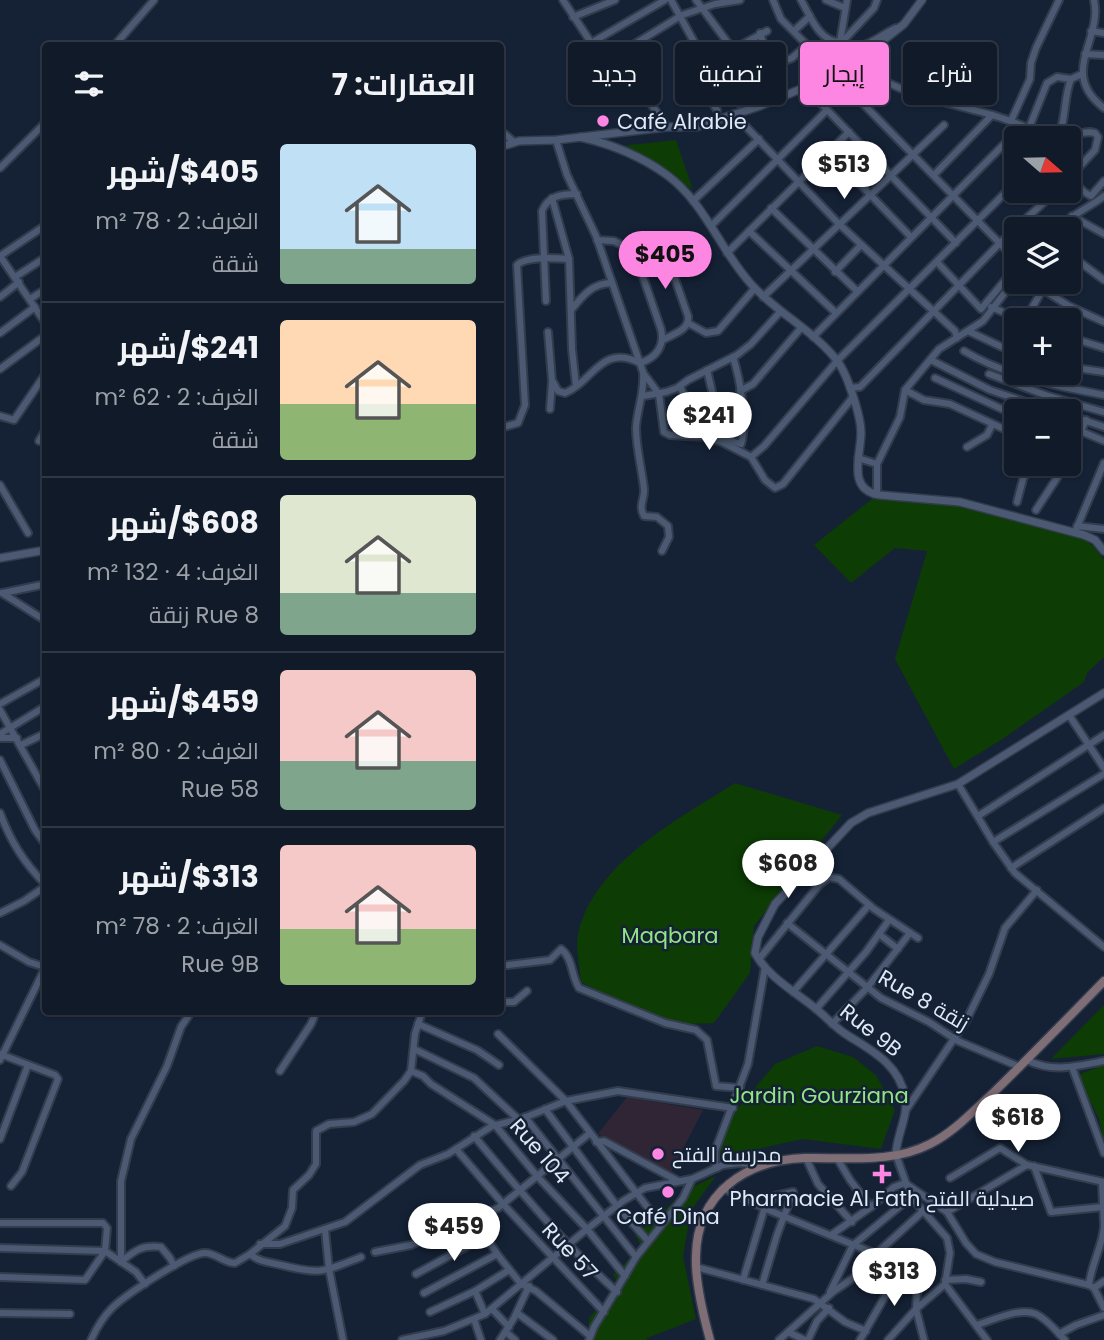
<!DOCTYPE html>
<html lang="ar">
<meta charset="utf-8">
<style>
body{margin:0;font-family:Poppins,Cairo,sans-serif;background:#1e2734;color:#f1f3f6;direction:rtl;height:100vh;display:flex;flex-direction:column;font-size:26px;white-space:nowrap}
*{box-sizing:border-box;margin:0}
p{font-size:23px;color:#9ca1a8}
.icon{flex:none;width:38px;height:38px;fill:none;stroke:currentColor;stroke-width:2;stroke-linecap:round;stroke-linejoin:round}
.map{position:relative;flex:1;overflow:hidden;direction:ltr}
.drawer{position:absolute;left:42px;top:42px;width:462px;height:973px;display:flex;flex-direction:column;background:#101a28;border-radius:7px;box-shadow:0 2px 5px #0004,0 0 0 2px #303845;direction:rtl}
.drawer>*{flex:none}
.top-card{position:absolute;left:525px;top:42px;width:472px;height:63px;direction:rtl;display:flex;gap:14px}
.needle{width:46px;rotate:110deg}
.fabs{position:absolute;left:1004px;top:126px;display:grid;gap:14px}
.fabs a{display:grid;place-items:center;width:77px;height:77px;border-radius:7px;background:#101a28;box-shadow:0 2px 5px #0004,0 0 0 2px #303845;font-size:35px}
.price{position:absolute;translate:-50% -60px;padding:0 16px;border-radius:24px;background:#fff;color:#222;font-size:23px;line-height:46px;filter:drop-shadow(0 2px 4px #0008)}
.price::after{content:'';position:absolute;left:50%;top:42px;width:21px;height:16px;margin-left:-10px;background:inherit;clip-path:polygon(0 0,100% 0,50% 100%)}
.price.selected{background:#fd86e2;color:#111}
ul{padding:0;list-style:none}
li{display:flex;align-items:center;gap:21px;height:175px;padding:0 28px}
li+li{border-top:2px solid #303845}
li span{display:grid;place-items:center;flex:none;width:196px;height:140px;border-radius:7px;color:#555}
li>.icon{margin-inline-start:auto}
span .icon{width:84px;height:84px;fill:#fffc;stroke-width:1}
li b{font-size:30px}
h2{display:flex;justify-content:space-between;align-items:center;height:84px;padding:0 28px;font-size:30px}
.chip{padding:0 24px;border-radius:7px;background:#101a28;box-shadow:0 2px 5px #0004,0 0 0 2px #303845;font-size:24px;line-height:63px}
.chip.selected{background:#fd86e2;color:#111}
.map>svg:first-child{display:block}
.education{fill:#2f2534}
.green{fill:#0d3c05}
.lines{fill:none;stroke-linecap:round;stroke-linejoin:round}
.minor-casing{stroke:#333c4d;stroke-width:10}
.tertiary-casing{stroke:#333c4d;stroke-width:10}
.secondary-casing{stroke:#333c4d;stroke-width:11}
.minor{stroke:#4b5a72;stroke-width:6}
.tertiary{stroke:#4b5a72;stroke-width:7}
.secondary{stroke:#806e76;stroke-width:8}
.poi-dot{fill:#fd86e2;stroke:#152236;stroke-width:2.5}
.labels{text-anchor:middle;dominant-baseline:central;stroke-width:5;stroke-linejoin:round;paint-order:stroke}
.poi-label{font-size:21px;fill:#dfe9f7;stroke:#152236;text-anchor:start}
.park-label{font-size:21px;fill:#92e485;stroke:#152236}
.street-label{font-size:21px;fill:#dfe9f7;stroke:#152236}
</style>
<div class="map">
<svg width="1104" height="1340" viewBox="0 0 1104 1340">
<rect width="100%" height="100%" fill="#152236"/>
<!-- education -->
<polygon class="education" points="627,1097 703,1110 670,1174 598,1134"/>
<!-- green -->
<g class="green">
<polygon points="676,140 693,190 621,146"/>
<polygon points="872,499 964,506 1080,537 1093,546 1104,560 1104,657 1087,673 1084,682 1004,738 954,769 895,659 927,551 895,548 851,583 814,545"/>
<path d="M735,783L842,815L754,926L750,973L714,1023L662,1025L581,982C580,968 575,948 578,934C595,862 677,820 735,783Z"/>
<polygon points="1104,1005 1104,1054 1051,1059"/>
<polygon points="817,1046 853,1057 876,1075 895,1110 881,1149 803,1139 717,1158 722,1127 775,1064"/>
<polygon points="1104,1065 1104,1143 1099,1119 1078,1075"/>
<polygon points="716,1176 691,1210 683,1256 696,1319 647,1338 647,1340 588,1340 589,1318 620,1283 613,1275 642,1247 635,1235 690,1188"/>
</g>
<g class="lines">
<!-- minor casing -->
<g class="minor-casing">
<g id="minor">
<polyline points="563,0 594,47 649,101 667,127"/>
<polyline points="671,0 703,58"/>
<polyline points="696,0 728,43"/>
<polyline points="773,0 781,19 824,62"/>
<path d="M801,0C810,15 819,42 840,42"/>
<polyline points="826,0 845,8"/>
<path d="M847,0L840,42C862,55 876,37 896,28"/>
<path d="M1094,0C1103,40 1058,73 1104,108"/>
<polyline points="573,17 615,0"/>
<polyline points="794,31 810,16"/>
<polyline points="1091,31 1104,33"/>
<polyline points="760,33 777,87"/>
<polyline points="591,43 665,0"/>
<polyline points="841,43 874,8 877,0"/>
<polyline points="114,46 154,0"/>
<polyline points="683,46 700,84 717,110"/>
<polyline points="739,47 757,97"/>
<polyline points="713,52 740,104"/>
<polyline points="1085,54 1104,55"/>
<polyline points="607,61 682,15 715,4 740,0"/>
<path d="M856,62C909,108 989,102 1046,138"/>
<polyline points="690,63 728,43 731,47 736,48 767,31"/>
<polyline points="771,66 792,58 807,45"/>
<polyline points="834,74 1017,261"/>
<polyline points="805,87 956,243"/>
<polyline points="734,114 839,224 955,331 957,338"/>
<polyline points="1011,121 1030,79 1031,63 1036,48 1059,0"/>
<polyline points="1029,128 1047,83 1057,77 1071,79"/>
<polyline points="500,130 514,142"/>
<path d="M1058,136C1071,140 1081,129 1095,133L1098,137L1095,150L1069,178"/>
<path d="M1057,138C1067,120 1063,99 1071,79L1082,74"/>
<path d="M556,140L567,175L596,236L643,372C645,392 637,409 636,428C636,448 642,469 644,489C645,499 638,505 644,516L657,517L668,526L669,537L662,551"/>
<polyline points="829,152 911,237"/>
<polyline points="0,168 46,122"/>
<polyline points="934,175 992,115"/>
<polyline points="1069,178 1084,192 1091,196 1104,181"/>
<polyline points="552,198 569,259 572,349 576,386"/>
<polyline points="693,201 759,139"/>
<polyline points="771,208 857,291"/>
<polyline points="1072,216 1104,234"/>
<polyline points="711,226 827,110"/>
<path d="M1059,229C1071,214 1089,208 1104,196"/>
<polyline points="749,231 836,313"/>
<path d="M634,251L655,242H662L688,316C690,330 673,334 663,340"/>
<polyline points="727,253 849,132"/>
<polyline points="1069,254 1104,280"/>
<polyline points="0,256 46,324"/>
<polyline points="0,256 46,225"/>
<polyline points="937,262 981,309 1017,266"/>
<polyline points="835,272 861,245"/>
<polyline points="15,277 46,257"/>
<polyline points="1031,282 1069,306 1104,322"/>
<polyline points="0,297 19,282"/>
<polyline points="763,297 944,125"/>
<polyline points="30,299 46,289"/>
<path d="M546,301L542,211C548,196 561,194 577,194"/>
<polyline points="991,307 1022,320"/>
<path d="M572,309C583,295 593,283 612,283"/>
<polyline points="1025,320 1047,282"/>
<polyline points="688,323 706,333 718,331 755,288"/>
<polyline points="968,331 1017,354"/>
<path d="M548,332L552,380L558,391L565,393C593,382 601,343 640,363C656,358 665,346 661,329L634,251L614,241L597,240"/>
<polyline points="0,333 35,307"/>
<polyline points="813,337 1022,126"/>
<polyline points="1069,337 1104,348"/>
<path d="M964,351C1006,376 1056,386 1104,395"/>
<polyline points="931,360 990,390 1052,411"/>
<polyline points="1069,367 1104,372"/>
<polyline points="0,369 46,335"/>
<polyline points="707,370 712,391 713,434"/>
<polyline points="1013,373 1017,361"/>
<polyline points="644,374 659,394 664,432 670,435 704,437 722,442 751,457 765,480 775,488 783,484 853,397"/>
<polyline points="989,374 1048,396 1104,412"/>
<polyline points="935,378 1017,416"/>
<polyline points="680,386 685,398 688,431"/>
<polyline points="850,388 860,387 999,244 1056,191"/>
<polyline points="905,390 924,400 950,404 1017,435"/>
<polyline points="740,391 753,384 801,328"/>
<polyline points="643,396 666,392 677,388 688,380 737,355 751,344 780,312"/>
<polyline points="550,409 552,382"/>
<polyline points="1069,415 1104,427"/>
<polyline points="0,416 14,420 46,373"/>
<polyline points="1069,426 1104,441"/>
<path d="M500,428L518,423L525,405L517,265C526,256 555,258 569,259"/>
<path d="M679,435L682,432L700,431L741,444C748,422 740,379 733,357"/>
<polyline points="39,441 46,429"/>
<polyline points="967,447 987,435 992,425"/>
<polyline points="751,457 764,446 837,361 1017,181"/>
<polyline points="858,458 877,464"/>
<polyline points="1069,458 1086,420"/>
<polyline points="0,485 28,533"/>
<polyline points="874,494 877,493 877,464 900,417 905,390 939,349 983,321 1017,277"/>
<polyline points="1017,502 1023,479 1032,464"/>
<polyline points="1036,510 1066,464"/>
<polyline points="1077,526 1104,529"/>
<polyline points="1075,532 1104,463"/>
<polyline points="2,593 46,621"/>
<polyline points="3,593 46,584"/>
<polyline points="0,704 46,678"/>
<polyline points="0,710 46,792"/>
<polyline points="1069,715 1104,768"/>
<polyline points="0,734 46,706"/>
<polyline points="0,738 17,738"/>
<polyline points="21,745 46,733"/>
<polyline points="0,760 35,830 46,845"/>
<polyline points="958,784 993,842 1015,873 1104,947"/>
<path d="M0,813C11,842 24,863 46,885"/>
<polyline points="978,816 1104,735"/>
<polyline points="993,842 1104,774"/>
<polyline points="1011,868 1104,808"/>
<polyline points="0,913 24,901 46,886"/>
<polyline points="787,923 881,998 929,1022 958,1041 1020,1067"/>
<polyline points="879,934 898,949"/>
<polyline points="0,945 29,962 45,967"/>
<polyline points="759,959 819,885 829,877 839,879 874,909 918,938"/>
<path d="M500,966L550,960L561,949C573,958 571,976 579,988L665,1023L696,1030L707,1040L716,1086L740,1088"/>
<polyline points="793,992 869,905"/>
<polyline points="500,1002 514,1002 527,991"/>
<polyline points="816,1009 866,952 889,920"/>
<polyline points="418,1024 477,1050 499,1065"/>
<polyline points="832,1024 867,988 910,933"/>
<polyline points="498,1034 566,1101 661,1225"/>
<polyline points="414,1049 474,1078 518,1119"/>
<polyline points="0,1054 55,1075 58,1079 22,1172 11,1186"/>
<polyline points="0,1060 46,966"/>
<path d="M1027,1060C1052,1073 1078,1066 1104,1061"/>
<polyline points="1072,1067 1104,1153"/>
<polyline points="280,1071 311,1024 316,1012"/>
<polyline points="411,1071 423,1076 431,1084 495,1125 537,1176 587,1229 625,1276"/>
<polyline points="545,1109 617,1206 648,1241"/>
<polyline points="906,1110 966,1021 989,974 1005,928 1037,890"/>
<polyline points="525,1117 636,1257"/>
<path d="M474,1136C519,1190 565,1245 617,1292"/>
<polyline points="0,1139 28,1065"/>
<polyline points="596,1142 604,1141 678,1181"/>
<polyline points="456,1149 503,1204 604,1312"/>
<polyline points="896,1155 911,1197 947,1238 950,1253 945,1284 987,1340"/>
<polyline points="806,1158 818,1184 852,1222"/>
<polyline points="837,1158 850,1180 871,1207"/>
<polyline points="1034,1166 1051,1212 1103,1207"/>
<polyline points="717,1168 715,1163 715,1151 748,1064 765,967"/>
<polyline points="950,1178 1000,1148 1027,1165"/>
<polyline points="1102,1182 1104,1225"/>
<polyline points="723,1188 766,1209 876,1254 893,1264"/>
<polyline points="947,1212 1027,1165 1104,1182"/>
<polyline points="474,1218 497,1254 521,1284 536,1291 590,1336"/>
<polyline points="0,1223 103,1223 107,1228 105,1251 85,1280 0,1277"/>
<polyline points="325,1230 329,1269 343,1340"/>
<polyline points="831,1235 871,1207 894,1187 905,1183 947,1212 966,1243 976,1254 995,1262 1089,1285 1094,1288 1104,1308"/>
<polyline points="260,1244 280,1244 345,1222 420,1165 448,1154 492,1126 521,1119 566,1101 618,1091 733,1108"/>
<polyline points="0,1248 105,1251 136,1272 145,1284"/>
<polyline points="375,1252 411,1245 498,1208 590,1133"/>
<path d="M250,1254C259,1262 269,1262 281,1265C321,1275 323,1272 361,1257"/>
<polyline points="876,1254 922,1212"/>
<polyline points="121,1262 121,1181 131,1139 167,1066 181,1027 191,1012"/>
<path d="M121,1262C135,1250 142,1245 161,1247L170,1258L174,1266"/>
<polyline points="696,1267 814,1299 845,1322 866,1331"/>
<polyline points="416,1274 486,1236"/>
<polyline points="743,1280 764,1210 775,1196 793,1192"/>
<polyline points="945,1280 966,1279 981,1282"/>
<polyline points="762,1285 777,1235 793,1192"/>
<path d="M1089,1285C1091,1265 1102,1247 1104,1227"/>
<polyline points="1094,1288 1104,1281"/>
<polyline points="475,1291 485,1314"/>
<polyline points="830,1292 853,1245 911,1197"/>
<polyline points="424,1293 497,1254"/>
<polyline points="492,1309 509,1327"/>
<polyline points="430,1312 475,1291 509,1270"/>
<polyline points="0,1313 70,1314"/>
<polyline points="517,1313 553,1340"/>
<polyline points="474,1319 481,1340"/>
<path d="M977,1325C993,1320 1020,1307 1036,1314C1047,1319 1057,1332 1065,1340"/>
<polyline points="506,1332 515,1340"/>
<polyline points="788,1332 805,1340"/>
<polyline points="1059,1334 1076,1325 1104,1315"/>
<path d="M91,1340C96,1329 103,1317 112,1308C124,1296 188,1253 205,1253C216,1253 224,1263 235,1263L250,1254L285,1226L292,1208L293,1190L309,1175L316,1164V1131L329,1124L354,1122L372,1114L404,1081L411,1071L415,1034L422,1012"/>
<polyline points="402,1340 444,1331 485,1314 587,1229 623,1201 645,1188 692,1179 723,1165 739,1163 763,1165"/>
<polyline points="500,1340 514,1318 529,1286"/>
<polyline points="589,1340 594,1327 636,1257 683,1198 692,1179"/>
<polyline points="779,1340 834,1291 868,1268 877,1264 893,1264"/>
<polyline points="808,1340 817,1321 829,1308"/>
<polyline points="860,1340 891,1286 896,1266 909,1260 912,1261 917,1292 916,1309 924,1340"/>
<polyline points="888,1340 916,1309 945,1284"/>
</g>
</g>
<!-- tertiary casing -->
<g class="tertiary-casing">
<g id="tertiary">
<path d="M580,137C611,144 641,156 667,175C705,203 720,250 751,284C776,312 811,329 835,358C845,370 850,387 855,402C858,412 861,422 861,433C861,455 846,490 880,495L960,502L1084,535L1095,540L1104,551"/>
<polyline points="500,147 519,141 556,140 667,127 696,127 760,106 820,81 856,62 904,24 922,0"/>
<polyline points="0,558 46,550"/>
<path d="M896,1155C896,1135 909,1117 905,1097C899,1063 870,1050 844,1033C833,1025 825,1016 815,1008C794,991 768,977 755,953L758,937L775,904L851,823L868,813L958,784L1104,693"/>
</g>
</g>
<!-- secondary casing -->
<g class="secondary-casing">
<path id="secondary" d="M710,1340C704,1318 695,1279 696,1256C697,1193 746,1160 805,1158C848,1157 891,1164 930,1144C954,1132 972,1112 992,1094C1030,1057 1067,1019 1104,981"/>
</g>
<!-- minor -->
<use href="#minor" class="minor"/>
<!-- tertiary -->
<use href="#tertiary" class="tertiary"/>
<!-- secondary -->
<use href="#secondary" class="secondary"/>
</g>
<!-- markers -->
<g class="poi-dot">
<circle cx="603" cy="121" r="7"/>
<circle cx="658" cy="1154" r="7"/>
<path d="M878.5 1163.5h7v7h7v7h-7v7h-7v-7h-7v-7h7z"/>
<circle cx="668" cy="1192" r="7"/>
</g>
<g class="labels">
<!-- poi labels -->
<g class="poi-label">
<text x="617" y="121">Café Alrabie</text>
<text x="672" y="1154">مدرسة الفتح</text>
<text x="882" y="1198" text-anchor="middle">Pharmacie Al Fath صيدلية الفتح</text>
<text x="668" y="1216" text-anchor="middle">Café Dina</text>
</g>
<!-- park labels -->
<g class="park-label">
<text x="670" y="935">Maqbara</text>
<text x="819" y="1095">Jardin Gourziana</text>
</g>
<!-- street labels -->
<g class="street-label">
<text transform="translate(924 1000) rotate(30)">Rue 8 زنقة</text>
<text transform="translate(871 1030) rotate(38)">Rue 9B</text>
<text transform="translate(540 1151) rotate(49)">Rue 104</text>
<text transform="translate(570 1251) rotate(47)">Rue 57</text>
</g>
</g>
</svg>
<div class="fabs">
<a><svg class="needle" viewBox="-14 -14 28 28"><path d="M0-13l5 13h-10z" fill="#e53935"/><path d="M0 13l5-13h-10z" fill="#9ca1a8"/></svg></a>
<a><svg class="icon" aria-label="layers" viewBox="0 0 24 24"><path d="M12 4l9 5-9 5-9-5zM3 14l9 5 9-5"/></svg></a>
<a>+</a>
<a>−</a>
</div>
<b class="price" style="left:844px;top:201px">$513</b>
<b class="price selected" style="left:665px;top:291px">$405</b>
<b class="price" style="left:709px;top:452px">$241</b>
<b class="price" style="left:788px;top:900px">$608</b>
<b class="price" style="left:1018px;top:1154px">$618</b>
<b class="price" style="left:454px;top:1263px">$459</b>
<b class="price" style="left:894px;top:1308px">$313</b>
<div class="top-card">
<a class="chip">شراء</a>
<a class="chip selected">إيجار</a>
<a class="chip">تصفية</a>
<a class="chip">جديد</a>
</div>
<section class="drawer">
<h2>العقارات: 7<svg class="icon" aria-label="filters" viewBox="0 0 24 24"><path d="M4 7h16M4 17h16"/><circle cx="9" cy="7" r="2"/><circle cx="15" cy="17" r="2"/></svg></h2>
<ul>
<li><span style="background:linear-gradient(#bfe0f5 75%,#7fa58c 0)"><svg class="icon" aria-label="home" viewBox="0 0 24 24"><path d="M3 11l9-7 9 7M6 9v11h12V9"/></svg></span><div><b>$405/شهر</b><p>الغرف: 2 · 78 m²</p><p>شقة</p></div></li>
<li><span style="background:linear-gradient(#ffd9b3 60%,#8fb573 0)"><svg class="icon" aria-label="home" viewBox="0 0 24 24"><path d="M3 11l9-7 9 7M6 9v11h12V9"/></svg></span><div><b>$241/شهر</b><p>الغرف: 2 · 62 m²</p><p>شقة</p></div></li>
<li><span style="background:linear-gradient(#dfe7d0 70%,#7fa58c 0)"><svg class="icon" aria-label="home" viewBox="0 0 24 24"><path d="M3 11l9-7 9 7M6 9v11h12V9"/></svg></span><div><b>$608/شهر</b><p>الغرف: 4 · 132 m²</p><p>Rue 8 زنقة</p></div></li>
<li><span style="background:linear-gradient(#f6c9c9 65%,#7fa58c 0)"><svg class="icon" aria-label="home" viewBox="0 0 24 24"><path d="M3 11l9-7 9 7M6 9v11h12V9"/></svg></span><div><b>$459/شهر</b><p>الغرف: 2 · 80 m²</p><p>Rue 58</p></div></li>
<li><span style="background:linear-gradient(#f6c9c9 60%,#8fb573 0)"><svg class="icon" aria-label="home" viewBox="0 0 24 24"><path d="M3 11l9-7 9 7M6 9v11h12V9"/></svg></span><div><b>$313/شهر</b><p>الغرف: 2 · 78 m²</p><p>Rue 9B</p></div></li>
</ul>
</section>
</div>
